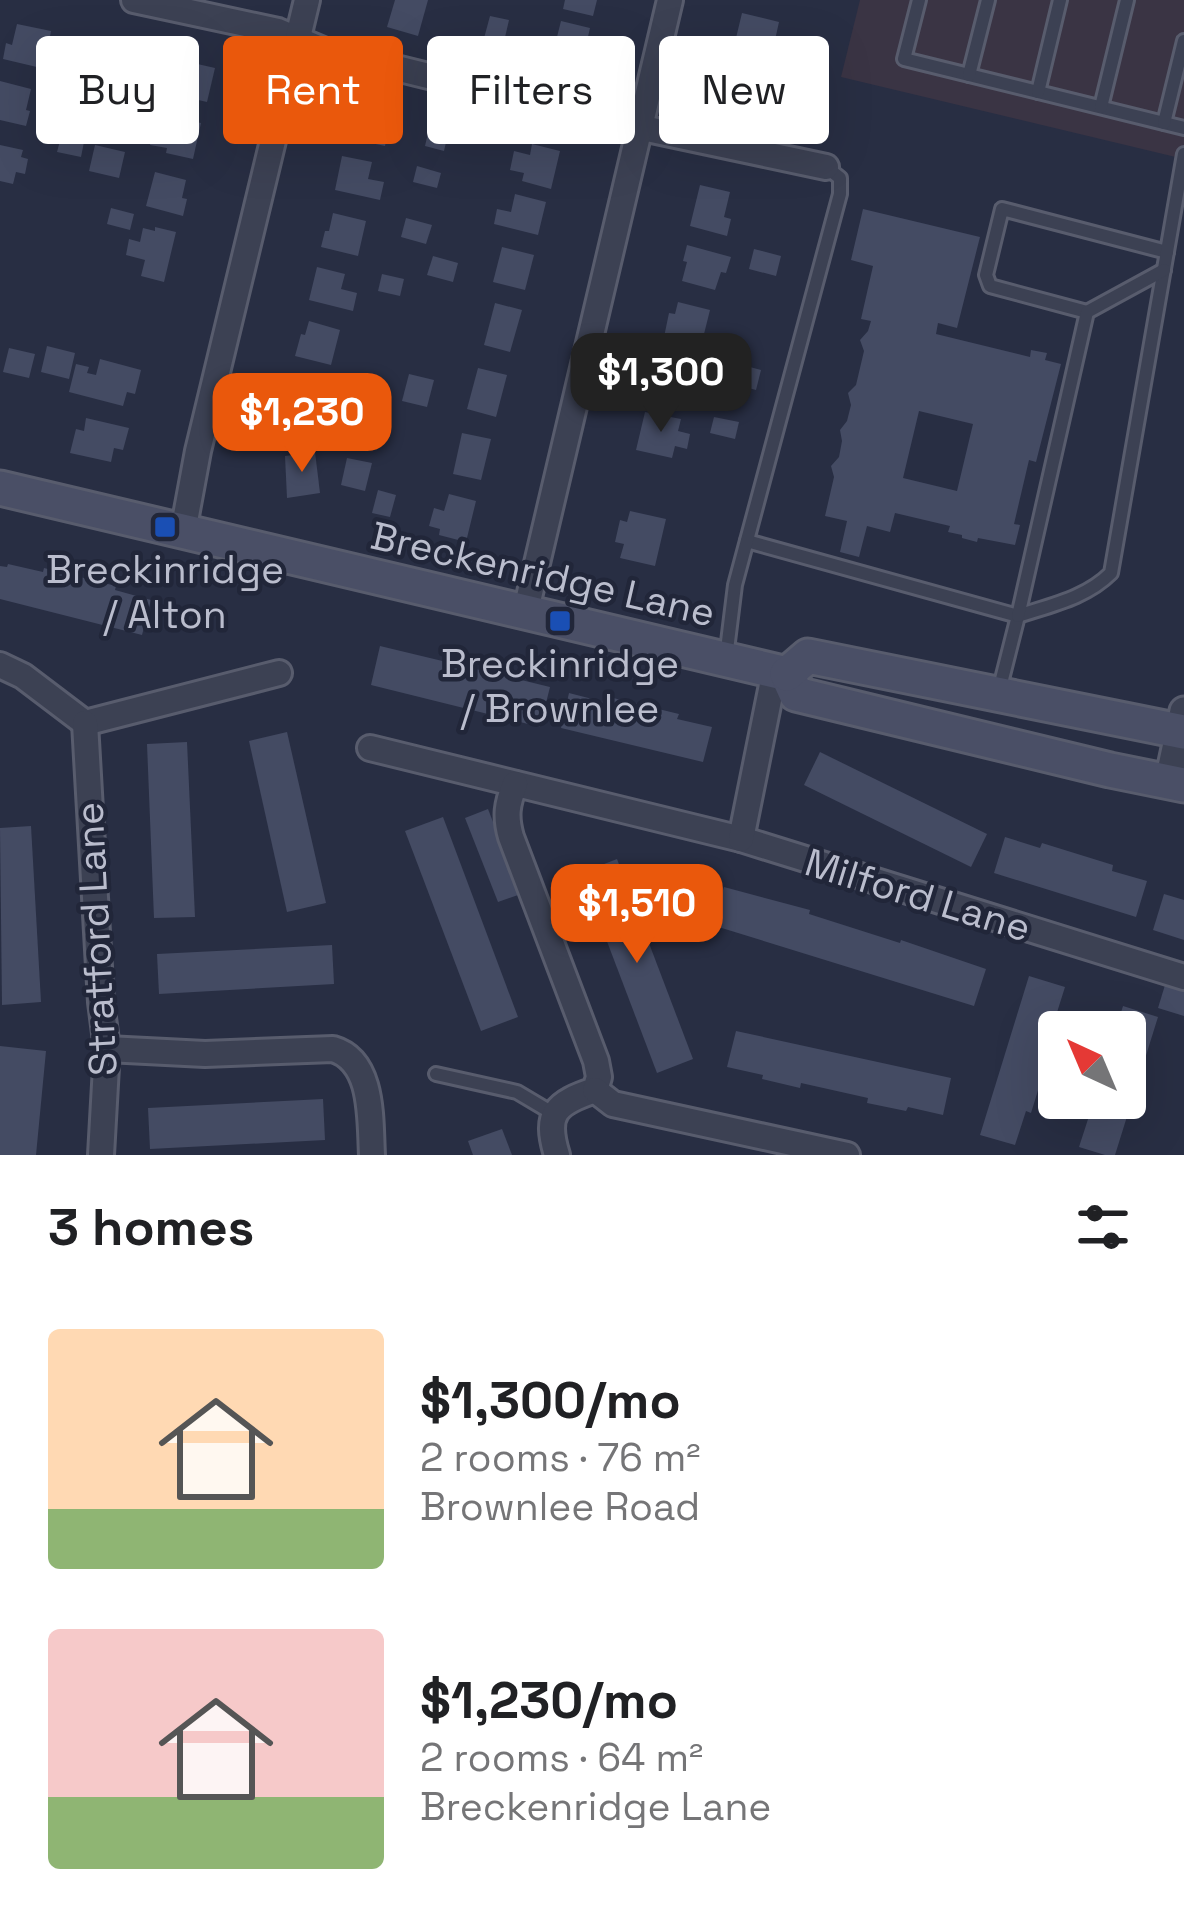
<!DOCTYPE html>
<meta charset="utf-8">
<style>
body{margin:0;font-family:"Space Grotesk",sans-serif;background:#f6f6f6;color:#202124;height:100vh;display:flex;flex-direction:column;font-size:45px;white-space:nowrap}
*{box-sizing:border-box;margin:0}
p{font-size:39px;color:#757577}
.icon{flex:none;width:66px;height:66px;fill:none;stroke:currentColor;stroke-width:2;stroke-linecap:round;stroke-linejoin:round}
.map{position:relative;height:1155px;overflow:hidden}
.sheet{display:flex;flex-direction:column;background:#fff;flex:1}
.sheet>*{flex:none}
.guide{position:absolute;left:36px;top:36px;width:1113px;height:108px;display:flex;gap:24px}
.needle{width:78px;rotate:316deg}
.fabs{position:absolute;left:1038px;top:1011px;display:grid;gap:24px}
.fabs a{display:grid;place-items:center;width:108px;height:108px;border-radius:12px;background:#fff;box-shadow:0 12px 48px #0002;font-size:60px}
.price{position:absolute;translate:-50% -102px;padding:0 27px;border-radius:24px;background:#ea580c;color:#fff;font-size:39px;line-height:78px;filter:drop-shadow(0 3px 6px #0008)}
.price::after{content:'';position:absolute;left:50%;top:72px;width:36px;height:27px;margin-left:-18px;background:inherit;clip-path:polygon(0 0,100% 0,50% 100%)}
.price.current{background:#222;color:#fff}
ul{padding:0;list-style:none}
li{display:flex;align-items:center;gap:36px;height:300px;padding:0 48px}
li span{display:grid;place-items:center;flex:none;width:336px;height:240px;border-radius:12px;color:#555}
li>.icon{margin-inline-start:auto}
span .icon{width:144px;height:144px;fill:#fffc;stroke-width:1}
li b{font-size:51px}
h2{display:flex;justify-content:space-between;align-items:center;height:144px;padding:0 48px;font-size:51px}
.chip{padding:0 42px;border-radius:12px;background:#fff;box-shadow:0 12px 48px #0002;font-size:42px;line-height:108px}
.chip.current{background:#ea580c;color:#fff}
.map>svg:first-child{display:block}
.medical{fill:#3a3444}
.building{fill:#444b63;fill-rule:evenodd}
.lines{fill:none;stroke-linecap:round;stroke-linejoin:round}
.service-casing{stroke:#585c6d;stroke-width:18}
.minor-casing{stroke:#585c6d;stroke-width:30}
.tertiary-casing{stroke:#585c6d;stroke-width:33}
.secondary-casing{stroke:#585c6d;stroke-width:39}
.service{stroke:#3c4153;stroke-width:12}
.minor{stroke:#3c4153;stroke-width:24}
.tertiary{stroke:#3c4153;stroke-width:27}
.secondary{stroke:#4a4f66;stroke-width:33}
.transit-dot{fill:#1a4fb4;stroke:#212639;stroke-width:4.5}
.labels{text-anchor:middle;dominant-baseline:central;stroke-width:9;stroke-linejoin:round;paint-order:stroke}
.poi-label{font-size:39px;fill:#babdcd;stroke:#212639}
.street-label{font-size:39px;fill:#babdcd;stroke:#212639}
</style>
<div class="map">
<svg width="1184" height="1155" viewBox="0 0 1184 1155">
<rect width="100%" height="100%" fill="#282e43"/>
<!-- medical -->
<polygon class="medical" points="860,0 1184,0 1184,159 841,77"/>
<!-- building -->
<g class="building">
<polygon points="395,0 428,0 418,36 387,27"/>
<polygon points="565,0 597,0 593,16 563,9"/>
<polygon points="742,13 779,22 771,58 738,50 741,39 736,38"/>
<polygon points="490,16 509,20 503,46 483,42"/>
<polygon points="561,21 590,28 581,67 538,57 543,38 556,41"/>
<polygon points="17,24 51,31 49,42 64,45 65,39 80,42 74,67 58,63 59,57 45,54 41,68 3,59 6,43 12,45"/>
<polygon points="116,60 150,68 143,96 109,87"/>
<polygon points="180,60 215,68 207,102 172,94"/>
<polygon points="731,63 765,71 762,86 758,85 753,108 723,101"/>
<polygon points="0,81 31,89 26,110 30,111 26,126 0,120"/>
<polygon points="70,84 96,90 93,104 67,99"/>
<polygon points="109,92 136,98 130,123 103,117"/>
<polygon points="359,104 392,111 385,146 348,138 353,114 357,115"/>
<polygon points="173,117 201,123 193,159 166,153 167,148 150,145 154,128 170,131"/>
<polygon points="431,120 450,125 444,151 425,146"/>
<polygon points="61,137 84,142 81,157 57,152"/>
<polygon points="532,144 560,151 551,189 522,181 524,173 510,170 514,151 530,155"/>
<polygon points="0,145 23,150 21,157 28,159 25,174 16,172 13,184 0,181"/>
<polygon points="95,145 125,152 119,178 89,171"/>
<polygon points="342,156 372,162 368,179 384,182 380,200 335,190"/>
<polygon points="417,166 441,173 437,188 413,182"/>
<polygon points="155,172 186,180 182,198 187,199 183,216 146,206"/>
<polygon points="700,185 730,192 724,217 731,219 727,236 690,226"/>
<polygon points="515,194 546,202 538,235 494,224 497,209 511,212"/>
<polygon points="111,208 134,214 130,230 107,224"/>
<path d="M863,209L980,237L957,328L938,323L936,334L1030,357L1031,350L1047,353L1045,360L1061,364L1036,462L1029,460L1014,524L1020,525L1015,545L978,538L977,542L962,538V535L948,532L950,526L895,513L890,532L867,526L859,557L840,552L847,521L825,516L834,477L831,466L839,457L842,441L840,430L847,421L851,405L848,393L856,385L864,351L860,340L868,331L871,321L861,319L873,266L851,260ZM919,411L973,424L957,491L903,478Z"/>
<polygon points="333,213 366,221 358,256 321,247 325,231 329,231"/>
<polygon points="406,218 432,225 426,244 401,237"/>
<polygon points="155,227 176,232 164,282 141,276 145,260 126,255 129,239 140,242 143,228 155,231"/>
<polygon points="687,245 731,257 726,273 721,272 715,290 682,281 687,262 683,261"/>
<polygon points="502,247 534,255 525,290 493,282"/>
<polygon points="754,249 781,256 776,276 749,269"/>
<polygon points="433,256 458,263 453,282 427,275"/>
<polygon points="317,267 345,274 341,289 357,293 353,311 309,300"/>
<polygon points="382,274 404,279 400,296 378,291"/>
<polygon points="678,302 710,310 701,346 664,337 669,313 675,314"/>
<polygon points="495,303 522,310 510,352 484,345"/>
<polygon points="309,321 340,330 331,365 295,356 301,334 305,335"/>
<polygon points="47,346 75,353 69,379 41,372"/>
<polygon points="9,348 35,354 29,378 3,372"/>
<polygon points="659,357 695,365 692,377 703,379 700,394 689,391 686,404 650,395"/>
<polygon points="100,359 141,370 135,394 127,392 123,406 69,392 76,364 89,367 87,373 96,375"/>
<polygon points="735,363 761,370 756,390 730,383"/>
<polygon points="478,368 507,375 496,417 467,409"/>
<polygon points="409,374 434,380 427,407 402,401"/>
<polygon points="354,382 388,389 384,408 350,400"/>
<polygon points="293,383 340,387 340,412 324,412 324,426 292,425"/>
<polygon points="645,412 681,419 678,431 690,434 687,449 675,446 672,458 636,450"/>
<polygon points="714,417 739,422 735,439 710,433"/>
<polygon points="86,418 129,428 123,450 114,448 111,462 70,453 76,429 84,431"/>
<polygon points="462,433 491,439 481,480 453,474"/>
<polygon points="315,452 320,493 287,498 285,456"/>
<polygon points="347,458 372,463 365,491 341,485"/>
<polygon points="378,490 396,495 390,517 372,513"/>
<polygon points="449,494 476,501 466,542 439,535 440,529 429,526 434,508 444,511"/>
<polygon points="630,511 666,519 655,566 620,558 624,544 615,542 620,520 627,522"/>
<polygon points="8,564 43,572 44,568 116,586 115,590 151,600 142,635 0,599 0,566 7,567"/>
<polygon points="380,646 550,687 540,727 371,685"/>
<polygon points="569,693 604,702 605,696 679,714 677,719 712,727 703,762 561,728"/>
<polygon points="287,732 326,903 287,912 249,741"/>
<polygon points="187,742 195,917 154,918 147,744"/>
<polygon points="820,752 987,834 971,867 804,785"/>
<polygon points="488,809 521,894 498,902 465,818"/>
<polygon points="443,817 518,1017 481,1031 405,831"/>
<polygon points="31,826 41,1002 2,1005 0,828"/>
<polygon points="1005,837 1040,848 1042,843 1113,865 1112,871 1147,881 1136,917 994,873"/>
<polygon points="617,859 693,1059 657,1073 581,873"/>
<polygon points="724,887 810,910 809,914 900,943 901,940 986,969 974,1006 712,925"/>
<polygon points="1164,894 1184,900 1184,940 1153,930"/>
<polygon points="332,945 334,984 159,994 157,954"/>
<polygon points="1029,976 1065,987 1048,1041 1053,1042 1031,1113 1026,1111 1015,1145 980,1135"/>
<polygon points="1165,985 1184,991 1184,1016 1158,1008"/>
<polygon points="1123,1006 1158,1017 1115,1155 1105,1155 1079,1147 1090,1113 1085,1111 1089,1098 1125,1098 1125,1032 1115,1032"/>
<polygon points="736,1031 951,1078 943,1115 908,1107 906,1111 867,1103 868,1098 801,1083 800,1088 762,1079 763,1075 727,1067"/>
<polygon points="0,1046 46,1051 36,1155 0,1155"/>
<polygon points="323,1099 325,1140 150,1149 148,1108"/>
<polygon points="502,1129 512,1155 473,1155 468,1141"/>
</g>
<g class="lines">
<!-- service casing -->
<g class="service-casing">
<g id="service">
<polyline points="919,0 904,59 1184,128"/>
<polyline points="969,75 988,0"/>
<polyline points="1038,92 1060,0"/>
<polyline points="1101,107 1127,0"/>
<polyline points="1164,123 1184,41"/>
<polyline points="1087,312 990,286 986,275 1002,209 1167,252"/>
<polyline points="747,541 1018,616 999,691"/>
<path d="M1018,616C1051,605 1086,598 1111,573L1184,154"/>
<polyline points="1018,616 1087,312 1164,270"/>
<polyline points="726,658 735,585 840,194 840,178 826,167"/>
<polyline points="436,1074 517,1092 554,1114"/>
</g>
</g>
<!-- minor casing -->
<g class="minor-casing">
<g id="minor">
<polyline points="134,0 278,31 323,50 619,123 826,167"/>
<polyline points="183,532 198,451 307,0"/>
<polyline points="525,614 670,0"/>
<polyline points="0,665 23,676 85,723 279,673"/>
<polyline points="85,723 101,1002 107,1049 101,1155"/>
<polyline points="370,748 741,839 1184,977"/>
<path d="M515,784C507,804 505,816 511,837L596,1061L599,1077L595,1090C556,1103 544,1113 557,1155"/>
<polyline points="741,839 775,670"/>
<path d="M107,1049L205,1054L333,1049C374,1061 370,1120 372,1155"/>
<polyline points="595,1090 613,1104 847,1155"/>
</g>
</g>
<!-- tertiary casing -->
<g class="tertiary-casing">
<polyline id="tertiary" points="1169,781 1184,711"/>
</g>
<!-- secondary casing -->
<g class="secondary-casing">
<g id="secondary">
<polyline points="0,488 787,674"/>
<polyline points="787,674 796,694 1110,770 1184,785"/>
<polyline points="787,674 808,656 1184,732"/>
</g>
</g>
<!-- service -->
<use href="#service" class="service"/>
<!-- minor -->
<use href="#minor" class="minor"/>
<!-- tertiary -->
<use href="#tertiary" class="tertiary"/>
<!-- secondary -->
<use href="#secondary" class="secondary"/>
</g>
<!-- markers -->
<g class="transit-dot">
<rect x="153" y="515" width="24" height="24" rx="6"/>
<rect x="548" y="609" width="24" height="24" rx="6"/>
</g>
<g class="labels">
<!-- poi labels -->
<g class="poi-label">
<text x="165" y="569">Breckinridge<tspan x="165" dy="45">/ Alton</tspan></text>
<text x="560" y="663">Breckinridge<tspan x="560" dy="45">/ Brownlee</tspan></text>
</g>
<!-- street labels -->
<g class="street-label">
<text transform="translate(543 574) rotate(13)">Breckenridge Lane</text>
<text transform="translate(918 895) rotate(17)">Milford Lane</text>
<text transform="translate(96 939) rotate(-93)">Stratford Lane</text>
</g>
</g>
</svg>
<div class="fabs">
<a><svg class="needle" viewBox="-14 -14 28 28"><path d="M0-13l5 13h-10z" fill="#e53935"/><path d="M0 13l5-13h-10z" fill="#757577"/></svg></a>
</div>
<b class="price current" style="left:661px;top:435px">$1,300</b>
<b class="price" style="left:302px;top:475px">$1,230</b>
<b class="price" style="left:637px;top:966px">$1,510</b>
<div class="guide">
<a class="chip">Buy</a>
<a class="chip current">Rent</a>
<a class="chip">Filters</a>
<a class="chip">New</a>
</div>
</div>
<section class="sheet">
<h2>3 homes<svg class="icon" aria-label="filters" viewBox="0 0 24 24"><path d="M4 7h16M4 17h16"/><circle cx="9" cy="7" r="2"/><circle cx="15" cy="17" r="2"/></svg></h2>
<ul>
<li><span style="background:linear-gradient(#ffd9b3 75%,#8fb573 0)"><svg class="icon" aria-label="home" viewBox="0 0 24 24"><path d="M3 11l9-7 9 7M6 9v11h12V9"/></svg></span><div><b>$1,300/mo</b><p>2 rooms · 76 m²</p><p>Brownlee Road</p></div></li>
<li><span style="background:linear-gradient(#f6c9c9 70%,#8fb573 0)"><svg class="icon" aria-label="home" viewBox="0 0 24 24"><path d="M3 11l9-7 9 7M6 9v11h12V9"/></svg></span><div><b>$1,230/mo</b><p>2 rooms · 64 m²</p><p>Breckenridge Lane</p></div></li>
</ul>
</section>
